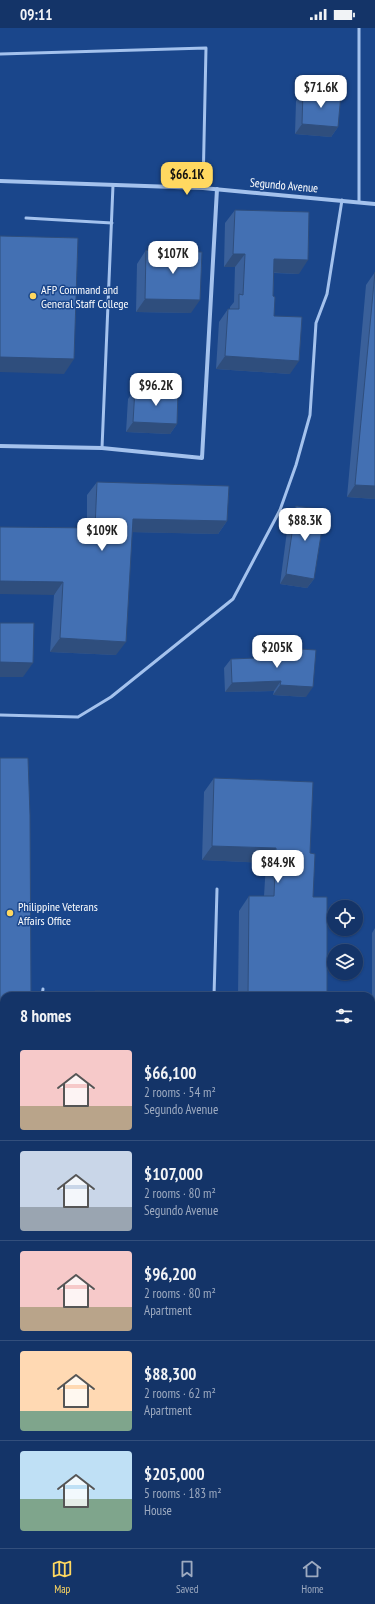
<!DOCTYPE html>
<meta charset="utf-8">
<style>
body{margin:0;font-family:"PT Sans Narrow",sans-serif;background:#1d3c6e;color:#f1f3f6;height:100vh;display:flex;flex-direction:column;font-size:15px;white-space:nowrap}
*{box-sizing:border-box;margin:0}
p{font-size:13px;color:#9daac0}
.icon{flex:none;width:22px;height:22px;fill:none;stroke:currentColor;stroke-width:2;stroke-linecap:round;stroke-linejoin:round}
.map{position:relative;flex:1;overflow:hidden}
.side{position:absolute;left:0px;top:964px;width:375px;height:556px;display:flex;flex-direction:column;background:#143468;border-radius:12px 12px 0 0;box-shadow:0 1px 3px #0004,0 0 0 1px #334f7c}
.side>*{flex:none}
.buttons{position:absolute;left:327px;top:872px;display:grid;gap:8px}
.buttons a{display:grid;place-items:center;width:36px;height:36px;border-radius:50%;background:#143468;box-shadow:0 1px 3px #0004,0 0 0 1px #334f7c;font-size:20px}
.price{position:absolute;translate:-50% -34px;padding:0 9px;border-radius:8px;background:#fff;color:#222;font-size:13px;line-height:26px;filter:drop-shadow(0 1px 2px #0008)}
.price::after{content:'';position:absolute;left:50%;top:24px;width:12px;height:9px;margin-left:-6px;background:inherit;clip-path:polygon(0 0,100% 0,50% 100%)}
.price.current{background:#ffd860;color:#111}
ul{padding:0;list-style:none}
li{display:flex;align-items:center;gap:12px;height:100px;padding:0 20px}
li+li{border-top:1px solid #334f7c}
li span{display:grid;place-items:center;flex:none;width:112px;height:80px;border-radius:4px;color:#555}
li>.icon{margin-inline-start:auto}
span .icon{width:48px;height:48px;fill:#fffc;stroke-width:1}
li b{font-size:17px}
h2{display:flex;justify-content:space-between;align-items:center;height:48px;padding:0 20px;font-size:17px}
.status{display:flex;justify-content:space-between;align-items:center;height:28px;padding:0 20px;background:#143468;direction:ltr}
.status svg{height:11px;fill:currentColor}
.tab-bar{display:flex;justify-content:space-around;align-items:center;height:56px;border-top:1px solid #334f7c;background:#143468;font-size:11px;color:#9daac0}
.tab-bar a{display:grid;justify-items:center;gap:2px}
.tab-bar .current{color:#ffd860}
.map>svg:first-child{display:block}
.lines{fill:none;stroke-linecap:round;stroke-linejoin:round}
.lane{stroke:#a4c2ed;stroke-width:3}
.street{stroke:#a4c2ed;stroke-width:4}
.wall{fill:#3a609a}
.shaded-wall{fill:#2f4e7d}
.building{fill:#4370b3;stroke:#2f4e7d}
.poi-dot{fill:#ffd860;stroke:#1a468b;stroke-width:1.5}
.labels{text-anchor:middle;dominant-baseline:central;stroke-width:3;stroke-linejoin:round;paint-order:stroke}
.street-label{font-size:12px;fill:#fff;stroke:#1a468b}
.poi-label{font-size:12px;fill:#fff;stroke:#1a468b;text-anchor:start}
</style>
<div class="status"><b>09:11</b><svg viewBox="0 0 49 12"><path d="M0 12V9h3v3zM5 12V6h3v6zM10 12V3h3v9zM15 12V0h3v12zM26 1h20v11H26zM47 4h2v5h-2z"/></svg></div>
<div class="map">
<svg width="375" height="1520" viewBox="0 0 375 1520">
<rect width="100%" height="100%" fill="#1a468b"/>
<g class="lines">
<!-- lane -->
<g class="lane">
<polyline points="0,26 206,20 203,160"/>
<polyline points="359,174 359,0"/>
<polyline points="26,190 112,195"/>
<polyline points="102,420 113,157"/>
<polyline points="0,687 78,689 111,669 233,571 280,482 296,437 310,387 316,295 327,266 342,172"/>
<polyline points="42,968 43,961"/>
<polyline points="214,968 217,861"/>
<polyline points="371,1296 375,1296"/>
<polyline points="0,1435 4,1435"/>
<polyline points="101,1516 103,1520"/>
<polyline points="198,1520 199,1516"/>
</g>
<!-- street -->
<g class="street">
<polyline points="0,153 203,160 375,176"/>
<polyline points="0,418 102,420 202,430 217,161"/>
<polyline points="0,1133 4,1133"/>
</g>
</g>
<!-- wall -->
<g class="wall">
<polygon points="303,63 338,99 331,109 295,106 296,73"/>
<polygon points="235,182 299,246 274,245 273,268 274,288 290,346 216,341 219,294 228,281 230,281 230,279 234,274 235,239 224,239 225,195"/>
<polygon points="146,222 191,285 136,284 137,236"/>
<polygon points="375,244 375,471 347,469 366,257"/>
<polygon points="135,361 177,396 170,406 126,404 128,371"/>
<polygon points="97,454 227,493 218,506 132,504 116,627 50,624 54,567 87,500 87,467"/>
<polygon points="296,478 314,551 307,560 280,556 289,488"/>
<polygon points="283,620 306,669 273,667 274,663 225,664 224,640 231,631 276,630"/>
<polygon points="214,750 310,825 313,869 327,968 238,968 239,883 249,868 264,868 266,835 202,832 204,764"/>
<polygon points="375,900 375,993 372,993 372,905"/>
<polygon points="215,1516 252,1516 252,1520 216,1520"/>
</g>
<!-- shaded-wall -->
<g class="shaded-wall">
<polygon points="302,96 338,99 331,109 295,106"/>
<polygon points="233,226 245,226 235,239 224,239"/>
<polygon points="274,231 308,232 299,246 265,244"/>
<polygon points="145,271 200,272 191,285 136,284"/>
<polygon points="225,328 299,333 290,346 216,341"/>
<polygon points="0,329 74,331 64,346 0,344"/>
<polygon points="133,394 177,396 170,406 126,404"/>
<polygon points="355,457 375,458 375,471 347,469"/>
<polygon points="133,491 227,493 218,506 123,504"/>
<polygon points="286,546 314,551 307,560 280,556"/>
<polygon points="0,553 63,554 54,567 0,566"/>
<polygon points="60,610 126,614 116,627 50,624"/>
<polygon points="0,634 33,635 23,649 0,649"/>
<polygon points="281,653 274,663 225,664 232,655"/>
<polygon points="280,657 313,659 306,669 273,667"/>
<polygon points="212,818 276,820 266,835 202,832"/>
<polygon points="375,989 375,993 372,993"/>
<polygon points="0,1105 4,1106 4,1121 0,1121"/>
<rect x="371" y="1272" width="4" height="15"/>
<rect x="0" y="1399" width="4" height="13"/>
</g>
<!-- building -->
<g class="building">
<polygon points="303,63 341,66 338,99 302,96"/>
<polygon points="235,182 309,184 308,232 274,231 273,268 275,269 274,288 302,289 299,333 225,328 228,281 239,281 239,266 243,267 245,226 233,226"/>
<polygon points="0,208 78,210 74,331 0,329"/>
<polygon points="146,222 202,224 200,272 145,271"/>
<polygon points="375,244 375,458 355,457"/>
<polygon points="135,361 178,363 177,396 133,394"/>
<polygon points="97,454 229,458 227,493 133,491 126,614 60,610 63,554 0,553 0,499 95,500"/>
<polygon points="296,478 325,482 314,551 286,546"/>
<polygon points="0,595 34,595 33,635 0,634"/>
<polygon points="283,620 316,622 313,659 280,657 281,653 232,655 231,631 282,629"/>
<polygon points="0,730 28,730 30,787 31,968 4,968 4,1106 0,1105"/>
<polygon points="214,750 313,754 310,825 315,826 313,869 327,869 327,968 248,968 249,868 274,868 276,820 212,818"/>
<polygon points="95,963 193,965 193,968 70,968 70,967 95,967"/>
<rect x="371" y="1077" width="4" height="195"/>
<rect x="0" y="1236" width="4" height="163"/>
<rect x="227" y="1516" width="25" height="4"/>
</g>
<!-- markers -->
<g class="poi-dot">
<circle cx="33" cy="268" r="4"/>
<circle cx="10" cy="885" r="4"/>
</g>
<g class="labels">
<!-- street labels -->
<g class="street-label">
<text transform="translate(284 157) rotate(5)">Segundo Avenue</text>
</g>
<!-- poi labels -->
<g class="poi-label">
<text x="41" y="261">AFP Command and<tspan x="41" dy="14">General Staff College</tspan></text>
<text x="18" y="878">Philippine Veterans<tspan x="18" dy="14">Affairs Office</tspan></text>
</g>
</g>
</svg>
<div class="buttons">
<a><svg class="icon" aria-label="locate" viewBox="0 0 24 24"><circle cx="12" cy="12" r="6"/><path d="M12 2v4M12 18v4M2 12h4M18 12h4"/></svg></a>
<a><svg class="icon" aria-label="layers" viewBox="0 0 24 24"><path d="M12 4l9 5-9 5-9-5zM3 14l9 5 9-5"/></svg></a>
</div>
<b class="price" style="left:321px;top:81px">$71.6K</b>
<b class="price current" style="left:187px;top:168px">$66.1K</b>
<b class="price" style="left:173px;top:247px">$107K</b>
<b class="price" style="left:156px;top:379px">$96.2K</b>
<b class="price" style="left:305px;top:514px">$88.3K</b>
<b class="price" style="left:102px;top:524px">$109K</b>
<b class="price" style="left:277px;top:641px">$205K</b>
<b class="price" style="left:278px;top:856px">$84.9K</b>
<section class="side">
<h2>8 homes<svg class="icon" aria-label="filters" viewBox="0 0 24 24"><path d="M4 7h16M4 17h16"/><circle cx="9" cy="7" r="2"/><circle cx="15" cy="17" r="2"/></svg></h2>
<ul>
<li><span style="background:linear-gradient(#f6c9c9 70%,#b9a48a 0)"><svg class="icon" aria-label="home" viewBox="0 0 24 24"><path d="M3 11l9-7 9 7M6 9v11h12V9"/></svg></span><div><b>$66,100</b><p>2 rooms · 54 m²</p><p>Segundo Avenue</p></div></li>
<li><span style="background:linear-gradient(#c9d6e8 70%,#9aa5b1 0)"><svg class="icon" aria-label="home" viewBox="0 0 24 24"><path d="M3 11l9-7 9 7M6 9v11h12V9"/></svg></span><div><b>$107,000</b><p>2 rooms · 80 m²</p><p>Segundo Avenue</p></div></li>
<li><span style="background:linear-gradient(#f6c9c9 70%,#b9a48a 0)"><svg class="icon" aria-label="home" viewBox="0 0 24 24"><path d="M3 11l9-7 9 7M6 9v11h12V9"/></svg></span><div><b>$96,200</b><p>2 rooms · 80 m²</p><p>Apartment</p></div></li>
<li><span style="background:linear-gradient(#ffd9b3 75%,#7fa58c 0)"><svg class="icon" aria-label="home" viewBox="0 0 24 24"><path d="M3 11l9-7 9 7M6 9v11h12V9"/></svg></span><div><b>$88,300</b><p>2 rooms · 62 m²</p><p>Apartment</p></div></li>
<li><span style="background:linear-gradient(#bfe0f5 60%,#7fa58c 0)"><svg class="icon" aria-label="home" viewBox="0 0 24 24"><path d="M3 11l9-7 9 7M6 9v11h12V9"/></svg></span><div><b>$205,000</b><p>5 rooms · 183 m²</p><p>House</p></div></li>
</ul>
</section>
</div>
<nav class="tab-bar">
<a class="current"><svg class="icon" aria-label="map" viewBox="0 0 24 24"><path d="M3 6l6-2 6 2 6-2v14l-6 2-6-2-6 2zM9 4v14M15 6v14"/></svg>Map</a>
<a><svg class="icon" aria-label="saved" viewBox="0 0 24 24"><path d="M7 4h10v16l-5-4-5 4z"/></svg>Saved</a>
<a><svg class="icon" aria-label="home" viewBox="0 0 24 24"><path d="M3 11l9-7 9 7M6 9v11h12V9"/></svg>Home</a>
</nav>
